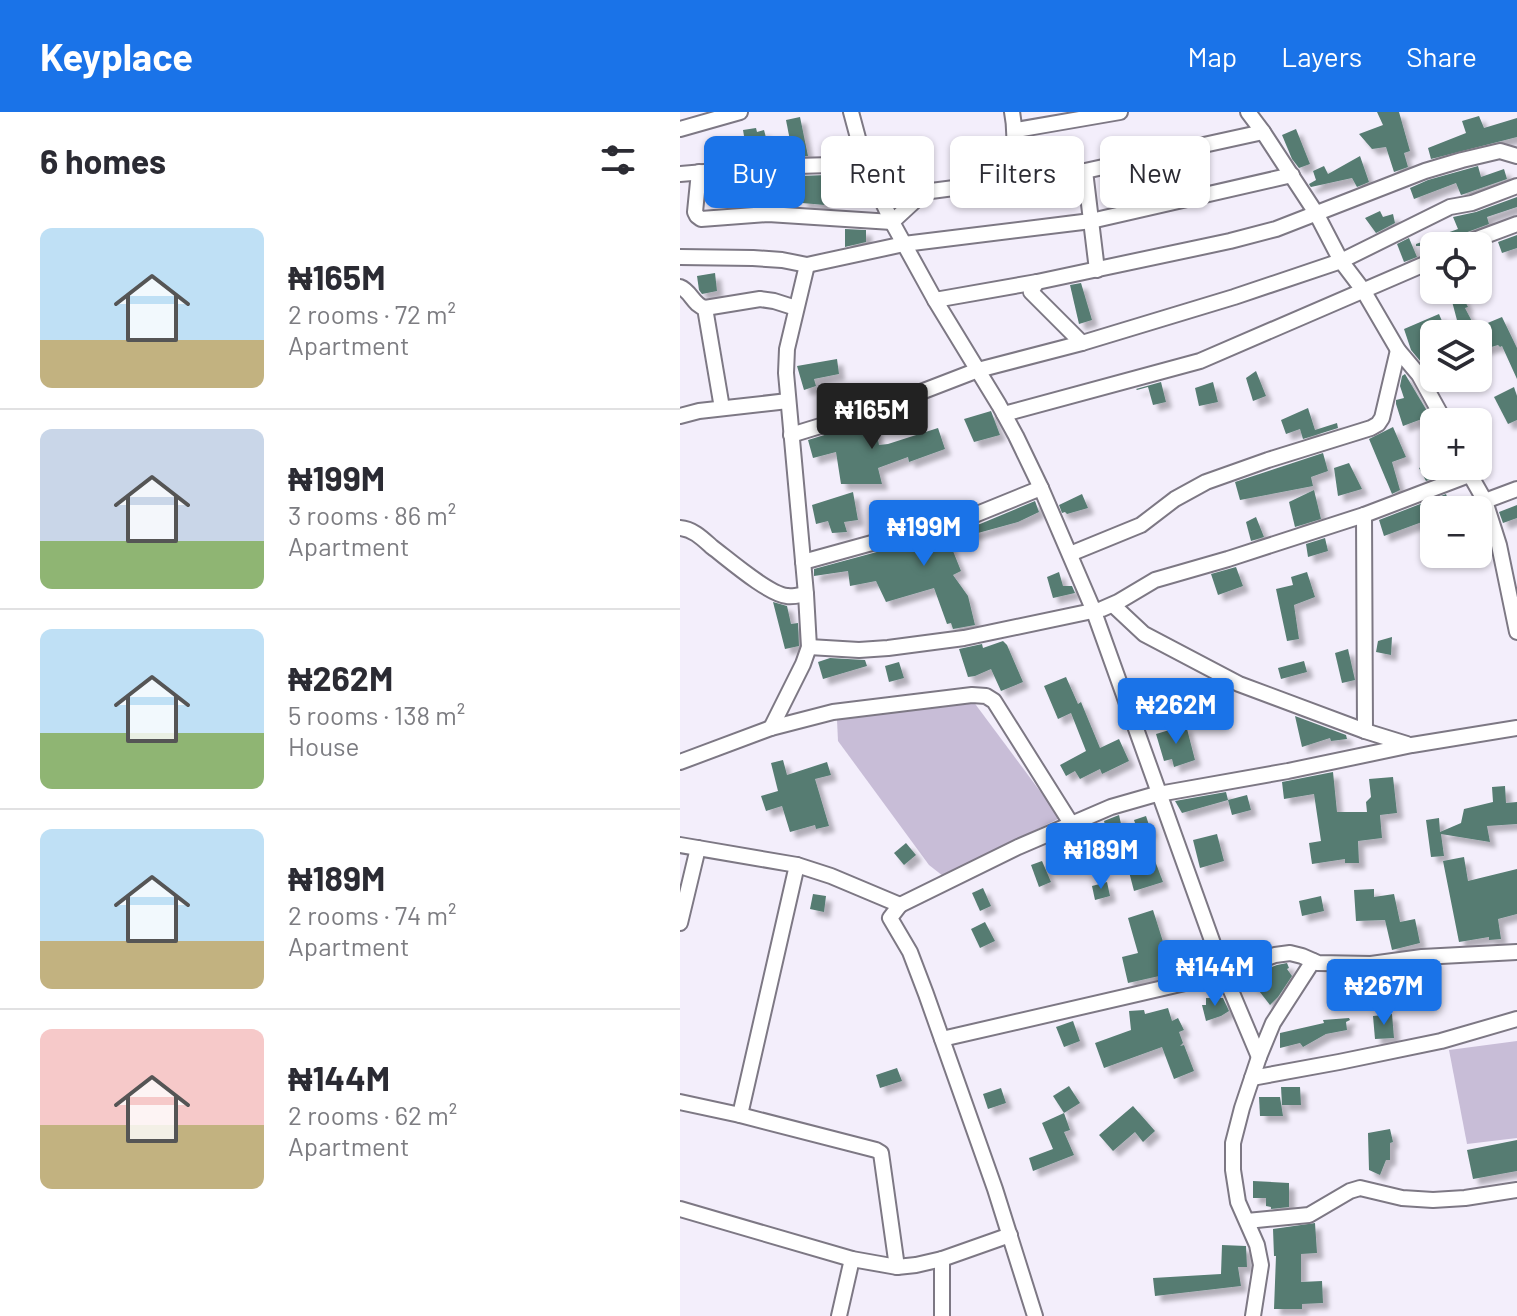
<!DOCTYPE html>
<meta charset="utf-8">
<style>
body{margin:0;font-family:Barlow,sans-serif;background:#f7f7f7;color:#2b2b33;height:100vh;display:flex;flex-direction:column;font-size:30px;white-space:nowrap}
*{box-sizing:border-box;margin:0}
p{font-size:26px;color:#7c7c81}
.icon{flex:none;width:44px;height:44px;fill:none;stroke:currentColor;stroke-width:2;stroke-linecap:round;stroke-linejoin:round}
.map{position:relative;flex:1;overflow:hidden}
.side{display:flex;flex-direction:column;background:#fff;width:680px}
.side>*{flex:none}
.guide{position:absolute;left:24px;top:24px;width:692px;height:72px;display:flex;gap:16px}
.tools{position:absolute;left:740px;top:120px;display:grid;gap:16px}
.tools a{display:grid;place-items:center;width:72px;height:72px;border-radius:12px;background:#fff;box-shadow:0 2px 6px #0004;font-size:40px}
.price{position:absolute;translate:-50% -68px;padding:0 18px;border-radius:8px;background:#1a73e8;color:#fff;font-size:26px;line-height:52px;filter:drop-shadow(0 2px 4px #0008)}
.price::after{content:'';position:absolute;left:50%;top:48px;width:24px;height:18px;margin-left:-12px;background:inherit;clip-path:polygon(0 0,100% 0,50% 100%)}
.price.active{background:#222;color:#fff}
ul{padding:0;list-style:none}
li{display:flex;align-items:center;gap:24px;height:200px;padding:0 40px}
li+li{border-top:2px solid #e1e1e2}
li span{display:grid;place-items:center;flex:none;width:224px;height:160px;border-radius:12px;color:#555}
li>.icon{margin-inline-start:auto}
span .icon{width:96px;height:96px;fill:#fffc;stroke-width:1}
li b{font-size:34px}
h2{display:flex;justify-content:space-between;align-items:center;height:96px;padding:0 40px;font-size:34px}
.chip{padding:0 28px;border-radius:12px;background:#fff;box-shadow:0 2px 6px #0004;font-size:28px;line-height:72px}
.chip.active{background:#1a73e8;color:#fff}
header{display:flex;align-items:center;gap:48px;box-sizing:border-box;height:112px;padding:0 40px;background:#1a73e8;color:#fff}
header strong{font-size:38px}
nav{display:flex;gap:44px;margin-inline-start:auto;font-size:28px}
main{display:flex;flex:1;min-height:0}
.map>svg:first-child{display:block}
.green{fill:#c8bdd7}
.building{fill:#567c72;filter:url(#shadow)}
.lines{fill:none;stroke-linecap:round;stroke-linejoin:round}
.minor-casing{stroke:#7d7884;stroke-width:18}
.minor{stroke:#fff;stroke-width:14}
</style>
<header>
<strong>Keyplace</strong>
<nav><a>Map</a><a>Layers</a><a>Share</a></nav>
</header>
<main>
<section class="side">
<h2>6 homes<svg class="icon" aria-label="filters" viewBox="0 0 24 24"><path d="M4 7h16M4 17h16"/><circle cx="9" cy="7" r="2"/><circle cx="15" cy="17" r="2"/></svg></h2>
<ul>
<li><span style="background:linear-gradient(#bfe0f5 70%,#c2b280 0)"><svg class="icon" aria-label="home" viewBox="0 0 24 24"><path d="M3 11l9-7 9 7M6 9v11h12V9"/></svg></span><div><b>₦165M</b><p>2 rooms · 72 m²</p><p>Apartment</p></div></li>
<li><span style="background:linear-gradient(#c9d6e8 70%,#8fb573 0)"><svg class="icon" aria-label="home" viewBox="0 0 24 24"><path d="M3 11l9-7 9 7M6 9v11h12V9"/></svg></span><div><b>₦199M</b><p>3 rooms · 86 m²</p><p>Apartment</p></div></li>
<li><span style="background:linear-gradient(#bfe0f5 65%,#8fb573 0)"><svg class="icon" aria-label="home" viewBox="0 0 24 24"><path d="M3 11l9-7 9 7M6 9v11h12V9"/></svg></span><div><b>₦262M</b><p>5 rooms · 138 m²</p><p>House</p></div></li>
<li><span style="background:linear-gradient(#bfe0f5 70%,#c2b280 0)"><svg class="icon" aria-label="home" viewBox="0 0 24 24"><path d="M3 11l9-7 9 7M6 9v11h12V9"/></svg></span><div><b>₦189M</b><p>2 rooms · 74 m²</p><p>Apartment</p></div></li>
<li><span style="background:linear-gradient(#f6c9c9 60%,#c2b280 0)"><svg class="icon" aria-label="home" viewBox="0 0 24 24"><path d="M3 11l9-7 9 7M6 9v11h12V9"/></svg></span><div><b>₦144M</b><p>2 rooms · 62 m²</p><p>Apartment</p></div></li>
</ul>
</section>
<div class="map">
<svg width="837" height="1204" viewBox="0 0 837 1204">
<defs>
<filter id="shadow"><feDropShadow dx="6" dy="6" stdDeviation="2" flood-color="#0004"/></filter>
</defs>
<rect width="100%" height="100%" fill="#f3eefb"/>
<!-- green -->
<g class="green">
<polygon points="293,589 380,706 263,764 249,753 158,629 157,608"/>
<polygon points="837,929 837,1026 787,1032 769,938"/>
</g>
<!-- building -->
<g class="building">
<polygon points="697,0 719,0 730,39 724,41 728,55 714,60 706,35 692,37 679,22 703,13"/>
<polygon points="799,4 804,16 837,6 837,25 751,47 748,36 786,21 782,9"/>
<polygon points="120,5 128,44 113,44 106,8"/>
<polygon points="76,16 77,20 84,18 88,33 66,36 63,18"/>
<polygon points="616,17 630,52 619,56 612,47 602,23"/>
<polygon points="680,44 689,70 677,75 672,66 631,75 630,74 629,72 636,68 633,59 644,54 648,62"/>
<polygon points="798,54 801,65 824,57 827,67 781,83 776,71 734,87 730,76 748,68"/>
<polygon points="147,63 145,93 122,91 117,64"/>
<polygon points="837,85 837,95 807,105 809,112 774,125 770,128 768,134 736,134 736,132 778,117 773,105 796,100"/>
<polygon points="700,99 703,105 713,102 715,111 696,121 685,106"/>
<polygon points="165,117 186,118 186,130 165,135"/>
<polygon points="837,123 837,136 822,141 818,130"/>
<polygon points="729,126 737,145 724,150 717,132"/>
<polygon points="35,161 37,179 22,182 19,178 17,164"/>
<polygon points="401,171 412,208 399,212 390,173"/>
<polygon points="769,178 779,178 788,195 785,196 798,221 798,215 822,205 837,236 837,267 822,234 820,235 818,233 798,239 798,222 754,222 754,242 741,250 731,238 724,217 759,202 765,216 778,212"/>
<polygon points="157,247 159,262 134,267 136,274 124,278 117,254"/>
<polygon points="576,259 586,284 573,289 566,266"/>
<polygon points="725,262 750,304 723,314 716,292 716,288 724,286 720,274 722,264"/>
<polygon points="481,270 486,290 473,293 468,275 457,278 456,277"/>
<polygon points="533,270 538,290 519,294 515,276"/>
<polygon points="834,275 837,284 837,308 828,312 814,285"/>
<polygon points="628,296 635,318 657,311 658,316 623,327 620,317 606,322 601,308"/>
<polygon points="311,299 320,323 294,330 284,307"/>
<polygon points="194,308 199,333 208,332 258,316 265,337 229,350 228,345 198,356 202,372 161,372 156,340 133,346 128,328"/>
<polygon points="713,315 726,345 712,350 720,378 712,382 689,327"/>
<polygon points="643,341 648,359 631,365 633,374 560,388 555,370"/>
<polygon points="754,350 754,354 772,354 774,358 746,369 739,356"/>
<polygon points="669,351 682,377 658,384 654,356"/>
<polygon points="634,378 641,407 615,415 609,390"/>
<polygon points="173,380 178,408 164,410 167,420 152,421 148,409 136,412 132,393"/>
<polygon points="402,382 408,396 387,402 385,400 382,401 379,393"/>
<polygon points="766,382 772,398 754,398 754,404 741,408 742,410 704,424 699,408"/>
<polygon points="355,389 359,400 338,410 269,429 281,459 273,463 288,484 295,513 273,517 271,511 267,512 254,476 206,490 196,469 170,474 168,459 134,464 134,457 300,412"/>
<polygon points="837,393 837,406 823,411 819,400"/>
<polygon points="576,405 584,425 571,429 566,410"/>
<polygon points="645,426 648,439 628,445 626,432"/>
<polygon points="556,455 563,474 538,483 531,462"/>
<polygon points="379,460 383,474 392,474 395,481 373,486 367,465"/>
<polygon points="627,460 635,485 614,493 619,527 607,529 596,477 613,473 611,465"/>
<polygon points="93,490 107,494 111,512 118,511 119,534 105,537"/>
<polygon points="712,525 711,543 696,540 698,529"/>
<polygon points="323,529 327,533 343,570 321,579 311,557 295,564 288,565 279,537 302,532 303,536"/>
<polygon points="668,537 675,568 662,571 655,541"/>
<polygon points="150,546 185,548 187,554 143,567 138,550"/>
<polygon points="624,549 627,560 601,567 598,556"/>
<polygon points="219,550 224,566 209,570 205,554"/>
<polygon points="386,565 398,592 401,590 420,636 439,627 449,649 422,662 420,657 400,667 395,659 386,664 380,653 406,639 391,601 378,607 364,574"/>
<polygon points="615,604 666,623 667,627 651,629 650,626 622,635"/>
<polygon points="506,613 515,648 494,655 492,647 484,649 476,622"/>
<polygon points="103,648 107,663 147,650 151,663 135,667 149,714 136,717 135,713 110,720 102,694 86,699 81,684 98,679 91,651"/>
<polygon points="653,660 657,700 687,700 686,690 691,685 689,667 713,665 717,701 700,703 702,726 678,729 679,751 665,751 665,747 632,752 629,731 641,729 634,682 604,687 602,670"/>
<polygon points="825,674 826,691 837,690 837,712 807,714 810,730 761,722 764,744 751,745 746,708 759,706 760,720 781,711 784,697 813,690 812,675"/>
<polygon points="546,680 548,688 502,701 495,689"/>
<polygon points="567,683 571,698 552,703 548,688"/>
<polygon points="439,703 442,716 427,721 424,709"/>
<polygon points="466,704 471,719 459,723 454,708"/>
<polygon points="537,722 544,749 520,756 513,728"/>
<polygon points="226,731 236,743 224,753 214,741"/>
<polygon points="784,745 788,769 837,757 837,802 818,807 821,827 809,828 809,825 779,830 763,749"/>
<polygon points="362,749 371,770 359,775 351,753"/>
<polygon points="475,749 483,770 454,779 448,756"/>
<polygon points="427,770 430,784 415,788 412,774"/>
<polygon points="303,776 311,794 300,799 292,781"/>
<polygon points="694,777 694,785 714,782 720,810 735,807 740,831 712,838 705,808 676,809 674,778"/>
<polygon points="133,782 146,784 144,800 130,797"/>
<polygon points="641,784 644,799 622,804 619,789"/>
<polygon points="473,798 485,836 510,830 512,840 520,838 524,854 448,871 442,845 458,841 448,806"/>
<polygon points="305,810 315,829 300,836 291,817"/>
<polygon points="607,851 609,856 607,857 612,864 598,885 590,893 576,875 574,876 568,864 597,853"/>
<polygon points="707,861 711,880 687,884 684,865"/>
<polygon points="526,886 543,886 549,899 541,904 526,909 522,893 526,893"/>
<polygon points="488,896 492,909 498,906 504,918 499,920 503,931 500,934 504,933 514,959 494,967 482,935 424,956 415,931 451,918 449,899 464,898 465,902"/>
<polygon points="712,902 714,926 695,927 693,904"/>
<polygon points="669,906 670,908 666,910 667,918 646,922 623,935 620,931 600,936 600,921 644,911 643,908"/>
<polygon points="393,909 400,929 384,935 376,915"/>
<polygon points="217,956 222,969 200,976 196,963"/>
<polygon points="389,974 400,991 384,1001 373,984"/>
<polygon points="601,975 620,975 621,993 602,993"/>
<polygon points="321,976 326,991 308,997 303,982"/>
<polygon points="579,985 600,985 603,1004 580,1004"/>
<polygon points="453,994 475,1019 463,1030 455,1020 433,1039 419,1023"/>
<polygon points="384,1001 390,1018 384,1020 394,1043 353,1059 349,1046 373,1037 362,1011"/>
<polygon points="710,1017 713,1030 710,1031 710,1048 706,1048 700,1063 689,1058 688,1021"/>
<polygon points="837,1028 837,1059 793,1067 787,1038"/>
<polygon points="573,1069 609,1071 609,1095 591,1097 591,1095 586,1094 586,1086 573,1086"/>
<polygon points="635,1111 637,1141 621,1142 621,1170 642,1169 643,1191 622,1192 622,1197 594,1197 596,1144 594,1144 593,1117"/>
<polygon points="542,1133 566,1134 567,1155 558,1155 561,1174 475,1184 473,1166 541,1162"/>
</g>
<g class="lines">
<!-- minor casing -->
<g class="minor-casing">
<g id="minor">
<polyline points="171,0 185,52 212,110 255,188 319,293 336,324 361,376 413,497 544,862 579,945"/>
<polyline points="568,0 583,20 636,101 661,149 683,178 718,238 739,263 765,310"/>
<polyline points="0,17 60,0"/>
<polyline points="336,18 440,0"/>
<polyline points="405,59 417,158"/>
<polyline points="19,60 15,100 17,104 21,107 88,102 212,110 239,85 251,79 405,59 583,20"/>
<polyline points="0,62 83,55 185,52"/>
<path d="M328,69C333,45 337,25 332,0"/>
<polyline points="778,134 837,112"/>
<polyline points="0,145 73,146 102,148 127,153 224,132 411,109 612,63"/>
<polyline points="357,170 351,180 402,231"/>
<path d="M0,175C11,179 13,193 25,196L80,187L94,189L116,196"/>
<polyline points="255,188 357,170 550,129 596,117 745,59 782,48 820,39 837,44"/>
<polyline points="25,196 42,296"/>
<polyline points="324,302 520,249 754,148"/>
<polyline points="0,304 19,299 108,289"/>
<polyline points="111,323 202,295 298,258 402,231 554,185 661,149 770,95 792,91 837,74"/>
<polyline points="785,354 805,389 819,433 837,520"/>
<polyline points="805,389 837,377"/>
<polyline points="684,403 685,619"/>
<path d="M0,416C13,417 22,426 32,435C48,447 88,482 107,484C113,485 120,483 126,482"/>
<polyline points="390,442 461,413 495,387 526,370 588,348 691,316 698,312 702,306 718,238"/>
<polyline points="123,450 297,402 361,376"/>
<polyline points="433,493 464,522 559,572 685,619 727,632"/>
<polyline points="129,535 179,538 208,536 284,526 422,497 438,490 475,468 548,447 684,403 789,363"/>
<polyline points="91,616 123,552 129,535 126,482 106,261 107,237 127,153"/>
<polyline points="0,650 91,616 153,600 292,583 306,584 314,589 392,713"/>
<polyline points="0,733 117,753 151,764 220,793 210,806 230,840 246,882 315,1077 355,1204"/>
<polyline points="220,793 338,735 431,695 473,683 608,659 732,633 837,616"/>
<polyline points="0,811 18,736"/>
<polyline points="262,927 544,862 595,843 610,841 622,844 638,851 691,852 742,845 837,840"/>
<polyline points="572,966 659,950 761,929 837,907"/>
<polyline points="0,990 60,1003 196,1038 201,1041 217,1155"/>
<polyline points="60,1003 117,753"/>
<polyline points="0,1097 172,1147 217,1155 236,1153 262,1147 330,1123"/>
<polyline points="567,1109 629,1103 670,1079 680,1076 722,1086 753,1088 785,1086 837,1078"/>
<polyline points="262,1147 262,1204"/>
<polyline points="159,1204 172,1147"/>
<polyline points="573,1204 581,1153 577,1133 558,1090 553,1058 553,1031 562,996 579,945 593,911 633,849"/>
</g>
</g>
<!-- minor -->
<use href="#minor" class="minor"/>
</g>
</svg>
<div class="tools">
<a><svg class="icon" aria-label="locate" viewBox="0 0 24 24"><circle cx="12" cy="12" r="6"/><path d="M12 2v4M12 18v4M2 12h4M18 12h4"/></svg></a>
<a><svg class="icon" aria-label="layers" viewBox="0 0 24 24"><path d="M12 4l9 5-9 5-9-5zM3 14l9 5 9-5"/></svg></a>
<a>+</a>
<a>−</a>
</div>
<b class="price active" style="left:192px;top:339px">₦165M</b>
<b class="price" style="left:244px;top:456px">₦199M</b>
<b class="price" style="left:496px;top:634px">₦262M</b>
<b class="price" style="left:421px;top:779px">₦189M</b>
<b class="price" style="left:535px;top:896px">₦144M</b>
<b class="price" style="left:704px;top:915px">₦267M</b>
<div class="guide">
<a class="chip active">Buy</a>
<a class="chip">Rent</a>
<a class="chip">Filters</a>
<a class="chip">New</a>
</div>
</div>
</main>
